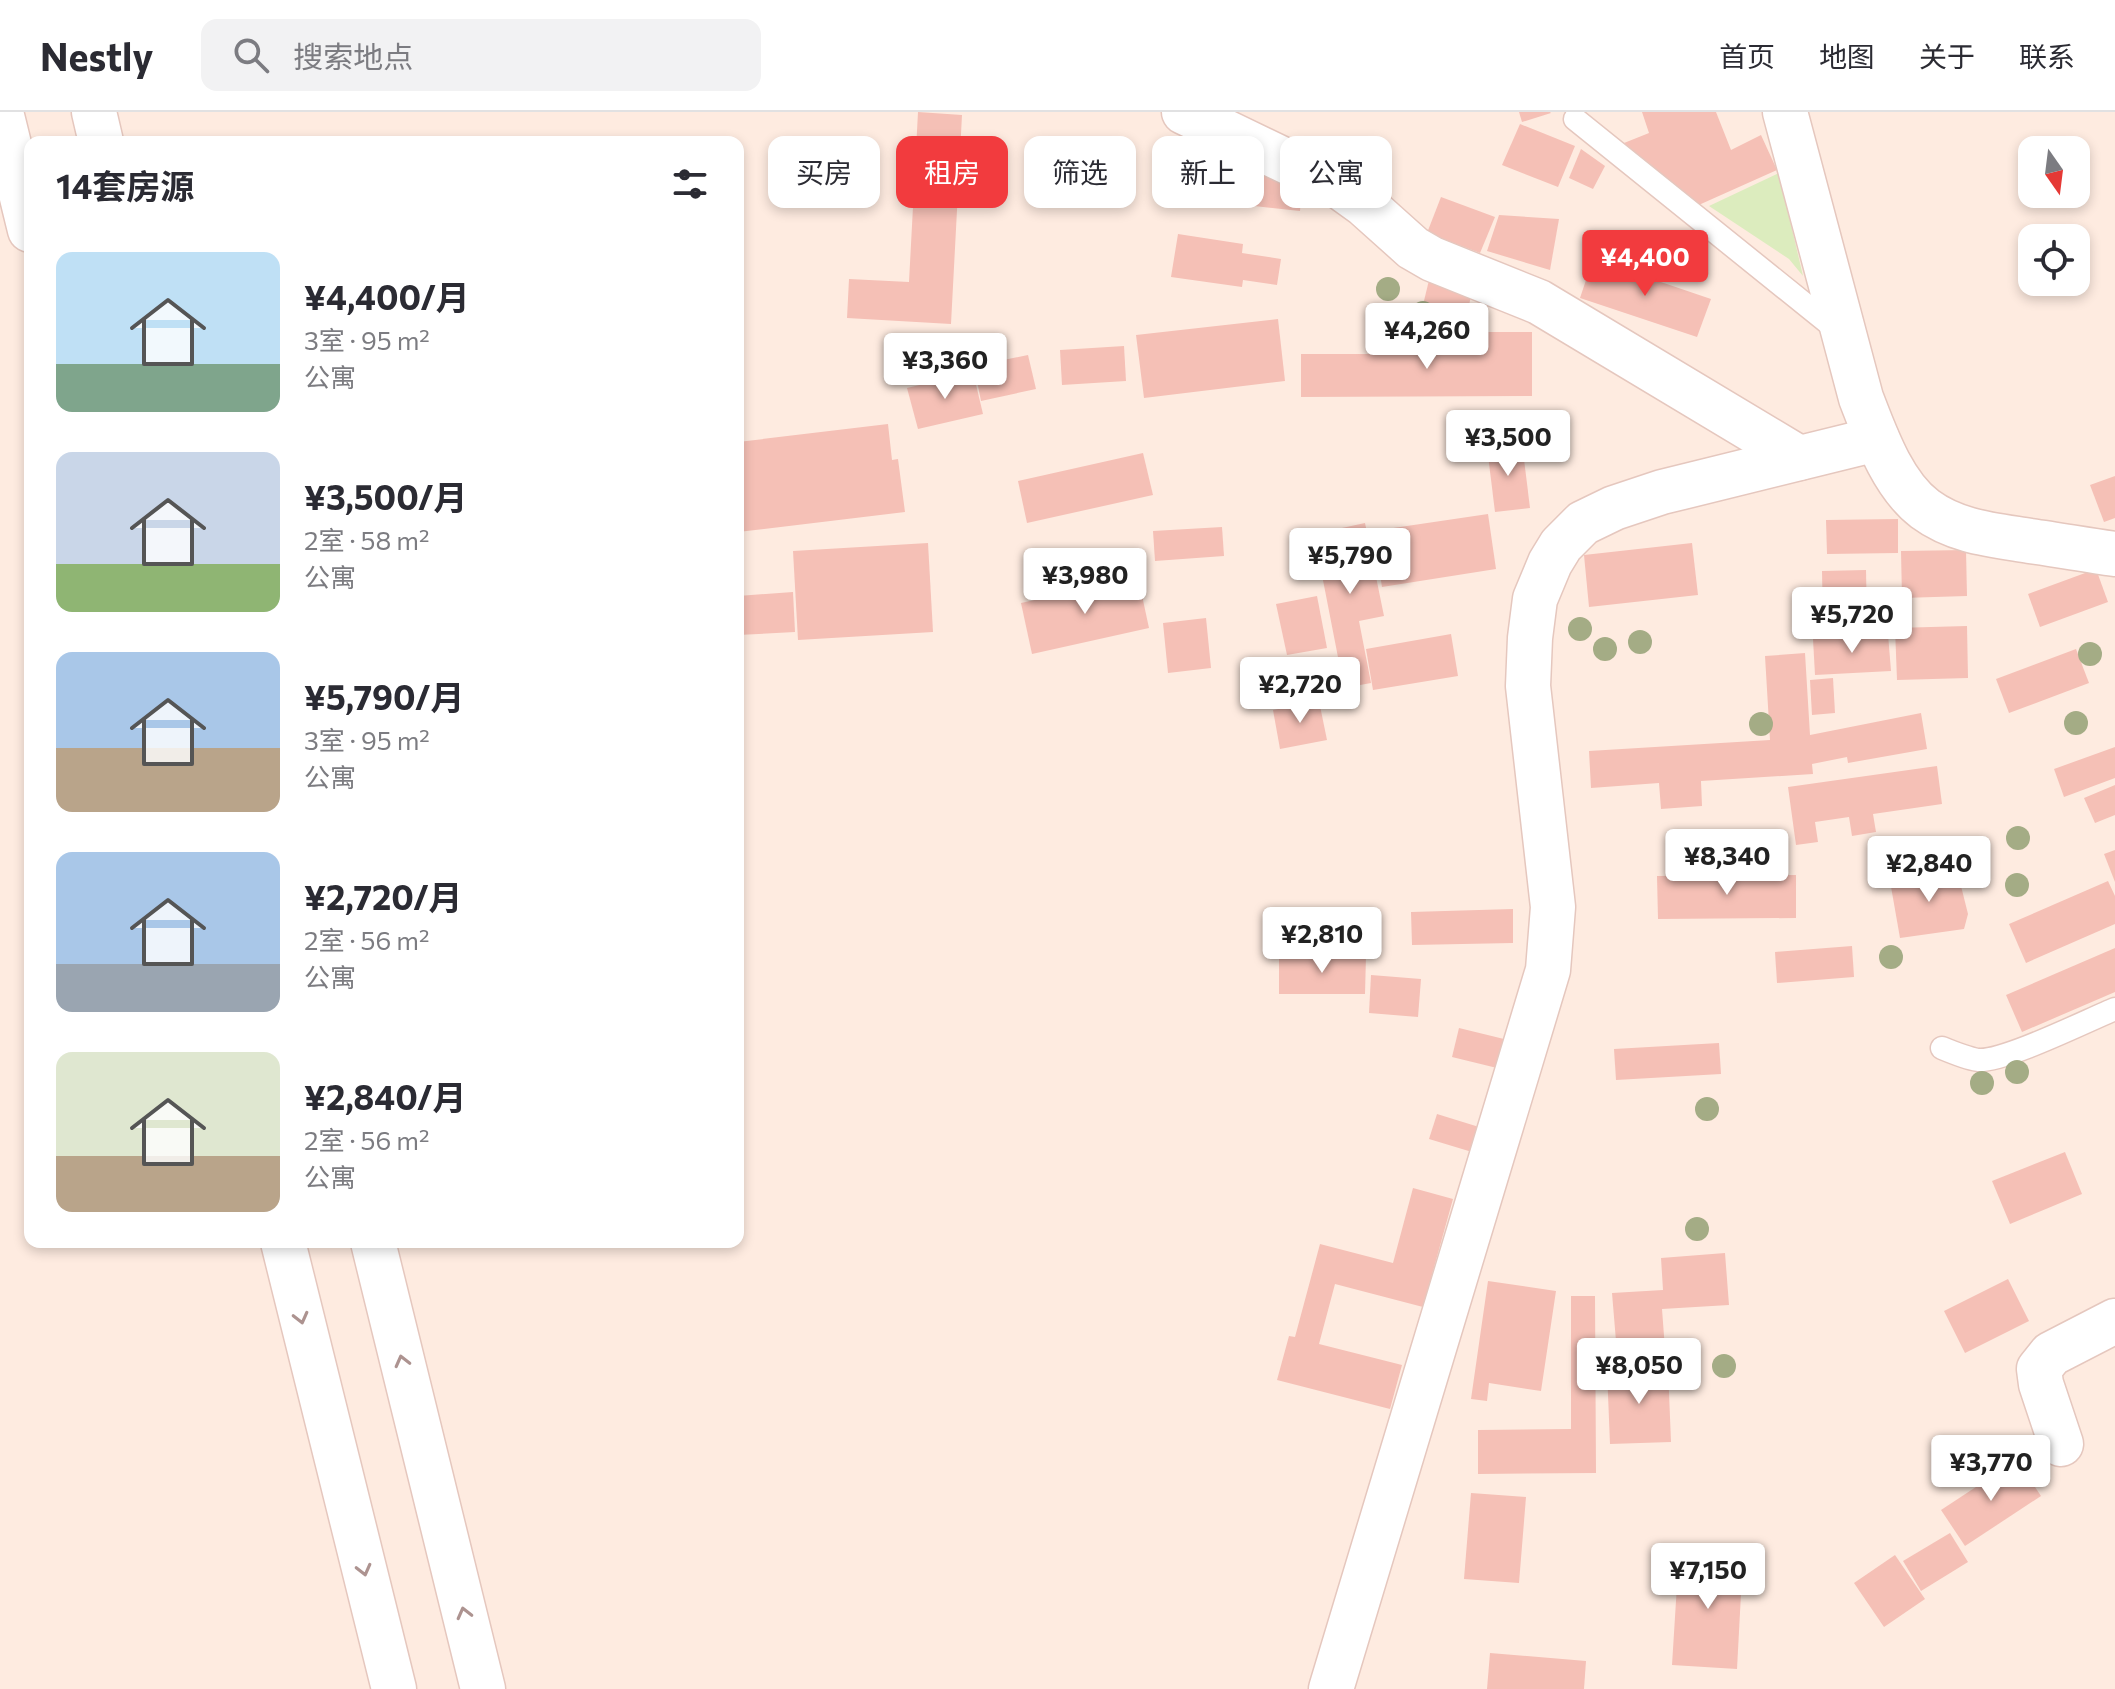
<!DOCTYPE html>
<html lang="zh">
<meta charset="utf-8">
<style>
body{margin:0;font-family:Commissioner,"Noto Sans SC",sans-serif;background:#f2f2f3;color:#2b2b33;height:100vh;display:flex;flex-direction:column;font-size:30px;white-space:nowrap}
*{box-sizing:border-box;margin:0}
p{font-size:26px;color:#7c7c81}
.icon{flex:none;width:44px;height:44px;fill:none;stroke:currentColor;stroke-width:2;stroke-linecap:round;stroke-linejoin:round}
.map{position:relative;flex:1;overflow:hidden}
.panel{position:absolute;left:24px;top:24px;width:720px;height:1112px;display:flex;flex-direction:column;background:#fff;border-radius:16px;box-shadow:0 4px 12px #0003}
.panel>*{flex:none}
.banner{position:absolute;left:768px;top:24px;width:760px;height:72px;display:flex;gap:16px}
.needle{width:52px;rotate:166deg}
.controls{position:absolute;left:2018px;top:24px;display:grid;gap:16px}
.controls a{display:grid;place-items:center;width:72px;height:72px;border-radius:16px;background:#fff;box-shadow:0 4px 12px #0003;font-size:40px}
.price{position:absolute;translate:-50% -68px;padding:0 18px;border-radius:8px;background:#fff;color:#222;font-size:26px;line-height:52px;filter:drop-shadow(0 2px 4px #0008)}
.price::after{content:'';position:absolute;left:50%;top:48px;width:24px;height:18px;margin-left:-12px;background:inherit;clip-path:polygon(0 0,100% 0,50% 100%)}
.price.selected{background:#f23b3e;color:#fff}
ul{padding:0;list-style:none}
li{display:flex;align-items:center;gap:24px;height:200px;padding:0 32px}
li span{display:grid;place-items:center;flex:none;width:224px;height:160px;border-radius:16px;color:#555}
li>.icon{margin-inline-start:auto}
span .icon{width:96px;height:96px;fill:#fffc;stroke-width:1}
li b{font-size:34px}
h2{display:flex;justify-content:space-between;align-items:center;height:96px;padding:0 32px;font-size:34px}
.tag{padding:0 28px;border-radius:16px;background:#fff;box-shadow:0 4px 12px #0003;font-size:28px;line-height:72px}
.tag.selected{background:#f23b3e;color:#fff}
header{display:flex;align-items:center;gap:48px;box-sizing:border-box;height:112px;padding:0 40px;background:#fff;border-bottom:2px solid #e1e1e2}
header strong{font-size:38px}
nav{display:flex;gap:44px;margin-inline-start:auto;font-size:28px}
.search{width:560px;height:72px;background:#f2f2f3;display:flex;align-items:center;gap:20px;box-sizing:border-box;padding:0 28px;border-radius:16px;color:#7c7c81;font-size:30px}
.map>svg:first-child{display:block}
.green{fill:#dcecbe}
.building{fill:#f5c0b6}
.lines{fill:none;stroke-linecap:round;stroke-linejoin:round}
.lane-casing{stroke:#e5c7be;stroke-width:25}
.street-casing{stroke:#e5c7be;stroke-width:47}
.lane{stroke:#fff;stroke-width:22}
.street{stroke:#fff;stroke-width:44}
.tree{fill:#a4ac85}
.oneway{stroke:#ad9390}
</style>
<header>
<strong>Nestly</strong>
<div class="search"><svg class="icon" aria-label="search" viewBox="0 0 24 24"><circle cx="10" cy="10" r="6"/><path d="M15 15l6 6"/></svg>搜索地点</div>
<nav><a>首页</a><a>地图</a><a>关于</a><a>联系</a></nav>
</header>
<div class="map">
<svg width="2115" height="1577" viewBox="0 0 2115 1577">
<rect width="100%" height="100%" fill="#feebe0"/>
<!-- green -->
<polygon class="green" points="1779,61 1803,164 1789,147 1709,94"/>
<!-- building -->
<g class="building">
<polygon points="918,0 962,3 951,212 847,206 849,167 909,170"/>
<polygon points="1519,0 1550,0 1551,1 1522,10"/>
<polygon points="1642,0 1716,0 1731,38 1761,23 1777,58 1692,96 1624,31 1649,21"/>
<polygon points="1520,12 1575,34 1558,75 1502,53"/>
<polygon points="1581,37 1605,54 1593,77 1569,66"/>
<polygon points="1187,46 1247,52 1302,77 1300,99 1183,86"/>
<polygon points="1441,85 1495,105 1480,141 1427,121"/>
<polygon points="1499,103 1559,107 1550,158 1487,139"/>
<polygon points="1178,122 1243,132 1242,141 1281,147 1277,173 1243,168 1242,175 1171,165"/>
<polygon points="1593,147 1711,187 1697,225 1580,186"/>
<polygon points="1430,164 1473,174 1467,203 1423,193"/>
<polygon points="1278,207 1285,269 1144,286 1136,223"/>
<polygon points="1458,220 1532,220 1532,284 1301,285 1301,242 1458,242"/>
<polygon points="1124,234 1126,269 1062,273 1060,238"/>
<polygon points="1028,243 1036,277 981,289 974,254"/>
<polygon points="973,260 983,302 918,317 907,276"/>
<polygon points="888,312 892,348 898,347 905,400 738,420 738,330"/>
<polygon points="1522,331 1530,396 1495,400 1487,335"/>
<polygon points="1143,341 1153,383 1027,411 1018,369"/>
<polygon points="2115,364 2115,406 2104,410 2090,373"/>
<polygon points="1488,402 1496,457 1382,475 1373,419"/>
<polygon points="1898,407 1898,441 1827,442 1826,408"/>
<polygon points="1365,411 1384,504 1359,509 1371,571 1344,576 1314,422"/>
<polygon points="1222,415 1224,444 1155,449 1153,419"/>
<polygon points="928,431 933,520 798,528 793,439"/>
<polygon points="1692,431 1698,483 1589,495 1584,443"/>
<polygon points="1966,438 1967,484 1902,486 1901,439"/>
<polygon points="2096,457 2108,490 2040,515 2028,482"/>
<polygon points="1866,458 1867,511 1823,512 1822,459"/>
<polygon points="1138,465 1149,516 1032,542 1021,491"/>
<polygon points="793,480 795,520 738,523 738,484"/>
<polygon points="1317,484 1327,536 1287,543 1276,492"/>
<polygon points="1206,506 1211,556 1168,561 1163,511"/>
<polygon points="1967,514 1968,566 1897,568 1895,516"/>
<polygon points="1451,522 1458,564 1373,578 1366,537"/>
<polygon points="1888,522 1891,559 1815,563 1813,527"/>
<polygon points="2076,537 2089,571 2009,601 1996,567"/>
<polygon points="1805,541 1810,623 1921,601 1927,637 1848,651 1847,645 1812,652 1813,662 1701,669 1702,694 1661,697 1659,671 1591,676 1589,639 1770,628 1765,544"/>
<polygon points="1833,566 1835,601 1812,603 1810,568"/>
<polygon points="1319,589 1327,628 1280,637 1273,598"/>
<polygon points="2115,635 2115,666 2064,685 2054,657"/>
<polygon points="1937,654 1942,692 1873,702 1876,720 1852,724 1849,705 1815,710 1818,730 1796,733 1788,675"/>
<polygon points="2115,673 2115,703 2095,711 2084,686"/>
<polygon points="2115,738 2115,770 2104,742"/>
<polygon points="1957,758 1968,802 1964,817 1900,826 1890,769"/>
<polygon points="1796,763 1796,806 1658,807 1657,764"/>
<polygon points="2108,769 2115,784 2115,812 2026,851 2009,812"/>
<polygon points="1513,797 1513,831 1412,833 1411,800"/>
<polygon points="1852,834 1854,865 1777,871 1775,840"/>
<polygon points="2115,836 2115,880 2022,920 2006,883"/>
<polygon points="1279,844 1366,844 1365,882 1279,882"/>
<polygon points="1371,863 1421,867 1418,905 1369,901"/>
<polygon points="1459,916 1504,927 1497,956 1452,945"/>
<polygon points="1719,931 1721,962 1616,968 1614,937"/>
<polygon points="1437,1002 1479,1015 1472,1040 1429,1027"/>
<polygon points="2065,1040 2082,1082 2010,1112 1992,1069"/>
<polygon points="1413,1076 1453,1087 1423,1195 1335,1172 1319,1232 1402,1253 1390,1297 1277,1268 1289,1224 1295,1225 1320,1132 1393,1151"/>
<polygon points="1725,1141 1729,1193 1662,1197 1665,1237 1617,1241 1612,1181 1663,1178 1661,1146"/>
<polygon points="2008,1167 2029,1209 1965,1241 1944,1199"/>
<polygon points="1488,1169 1556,1179 1541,1279 1489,1271 1487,1289 1471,1287"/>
<polygon points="1571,1184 1595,1184 1596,1361 1478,1362 1478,1318 1571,1317"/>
<polygon points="1668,1256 1671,1330 1610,1332 1607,1258"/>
<polygon points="2017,1348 2041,1384 1965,1434 1941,1398"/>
<polygon points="1471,1381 1526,1385 1519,1471 1464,1467"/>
<polygon points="1950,1421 1968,1450 1921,1479 1903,1449"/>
<polygon points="1679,1441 1743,1444 1737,1557 1672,1553"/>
<polygon points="1895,1443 1925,1487 1884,1515 1854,1471"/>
<polygon points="1490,1541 1586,1549 1584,1577 1487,1577"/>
</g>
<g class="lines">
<!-- lane casing -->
<g class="lane-casing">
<g id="lane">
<polyline points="1575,7 1837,218"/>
<path d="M1942,936C1954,941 1966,946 1978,948C2004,950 2088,908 2115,897"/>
</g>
</g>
<!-- street casing -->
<g class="street-casing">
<g id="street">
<polyline points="1,0 30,118"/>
<polyline points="94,0 101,30"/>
<polyline points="1184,0 1340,75 1365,93 1413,136 1432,147 1539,190 1799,346"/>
<path d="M1785,0L1861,286C1875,322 1892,372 1925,397C1956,420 1993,423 2030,429C2058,433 2087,438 2115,442"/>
<polyline points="283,1130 394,1577"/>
<polyline points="373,1130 483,1577"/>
<polyline points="2061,1332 2041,1272 2039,1257 2051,1242 2115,1209"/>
<polyline points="1331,1577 1548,858 1553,795 1528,574 1530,526 1535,487 1550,451 1561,433 1583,411 1614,396 1662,380 1877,327"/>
</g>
</g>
<!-- lane -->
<use href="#lane" class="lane"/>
<!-- street -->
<use href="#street" class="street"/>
</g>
<!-- trees -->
<g class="tree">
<circle cx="1388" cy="177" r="12"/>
<circle cx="1423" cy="201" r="12"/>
<circle cx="1580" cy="517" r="12"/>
<circle cx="1640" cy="530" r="12"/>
<circle cx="1605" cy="537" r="12"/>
<circle cx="2090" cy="542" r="12"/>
<circle cx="2076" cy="611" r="12"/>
<circle cx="1761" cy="612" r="12"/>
<circle cx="2018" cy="726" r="12"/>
<circle cx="2017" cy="773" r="12"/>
<circle cx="1891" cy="845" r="12"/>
<circle cx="2017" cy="960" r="12"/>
<circle cx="1982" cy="971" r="12"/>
<circle cx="1707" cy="997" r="12"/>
<circle cx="1697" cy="1117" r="12"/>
<circle cx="1724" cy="1254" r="12"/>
</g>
<!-- one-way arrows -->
<defs><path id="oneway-chevron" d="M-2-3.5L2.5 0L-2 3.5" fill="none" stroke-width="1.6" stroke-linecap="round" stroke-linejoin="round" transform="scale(2)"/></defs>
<g class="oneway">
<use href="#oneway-chevron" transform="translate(301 1206) rotate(76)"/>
<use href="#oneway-chevron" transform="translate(402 1249) rotate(-104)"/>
<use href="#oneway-chevron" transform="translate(364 1458) rotate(76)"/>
<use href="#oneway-chevron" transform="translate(464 1501) rotate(-104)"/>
</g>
</svg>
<div class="controls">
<a><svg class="needle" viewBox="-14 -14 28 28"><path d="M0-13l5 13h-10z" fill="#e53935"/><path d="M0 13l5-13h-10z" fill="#7c7c81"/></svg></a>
<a><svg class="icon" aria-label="locate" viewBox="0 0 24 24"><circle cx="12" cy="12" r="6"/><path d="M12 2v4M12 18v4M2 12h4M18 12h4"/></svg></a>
</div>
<b class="price selected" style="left:1645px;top:186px">¥4,400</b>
<b class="price" style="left:1427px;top:259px">¥4,260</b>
<b class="price" style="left:945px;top:289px">¥3,360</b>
<b class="price" style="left:1508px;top:366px">¥3,500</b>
<b class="price" style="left:1350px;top:484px">¥5,790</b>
<b class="price" style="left:1085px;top:504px">¥3,980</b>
<b class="price" style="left:1852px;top:543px">¥5,720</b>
<b class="price" style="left:1300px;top:613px">¥2,720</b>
<b class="price" style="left:1727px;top:785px">¥8,340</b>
<b class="price" style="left:1929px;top:792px">¥2,840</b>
<b class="price" style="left:1322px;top:863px">¥2,810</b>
<b class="price" style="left:1639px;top:1294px">¥8,050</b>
<b class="price" style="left:1991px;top:1391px">¥3,770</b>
<b class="price" style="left:1708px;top:1499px">¥7,150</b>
<div class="banner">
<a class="tag">买房</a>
<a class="tag selected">租房</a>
<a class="tag">筛选</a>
<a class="tag">新上</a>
<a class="tag">公寓</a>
</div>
<section class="panel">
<h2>14套房源<svg class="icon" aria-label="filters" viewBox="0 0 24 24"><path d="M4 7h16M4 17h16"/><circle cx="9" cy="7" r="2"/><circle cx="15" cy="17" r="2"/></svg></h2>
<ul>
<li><span style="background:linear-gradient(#bfe0f5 70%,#7fa58c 0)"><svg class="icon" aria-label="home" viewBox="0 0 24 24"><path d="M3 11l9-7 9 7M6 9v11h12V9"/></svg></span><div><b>¥4,400/月</b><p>3室 · 95 m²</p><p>公寓</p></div></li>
<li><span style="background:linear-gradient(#c9d6e8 70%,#8fb573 0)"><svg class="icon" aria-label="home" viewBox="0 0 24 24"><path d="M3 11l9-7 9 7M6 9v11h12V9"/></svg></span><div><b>¥3,500/月</b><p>2室 · 58 m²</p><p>公寓</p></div></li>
<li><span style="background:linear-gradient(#a9c7e8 60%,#b9a48a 0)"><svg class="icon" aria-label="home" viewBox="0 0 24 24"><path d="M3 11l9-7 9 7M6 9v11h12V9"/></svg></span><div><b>¥5,790/月</b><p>3室 · 95 m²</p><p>公寓</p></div></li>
<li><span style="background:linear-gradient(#a9c7e8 70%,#9aa5b1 0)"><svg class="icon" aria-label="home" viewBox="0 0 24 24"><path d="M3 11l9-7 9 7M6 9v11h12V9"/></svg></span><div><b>¥2,720/月</b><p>2室 · 56 m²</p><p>公寓</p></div></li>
<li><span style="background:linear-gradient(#dfe7d0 65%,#b9a48a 0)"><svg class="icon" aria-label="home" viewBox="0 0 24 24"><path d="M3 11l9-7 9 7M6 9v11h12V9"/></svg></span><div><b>¥2,840/月</b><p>2室 · 56 m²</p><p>公寓</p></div></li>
</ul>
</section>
</div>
